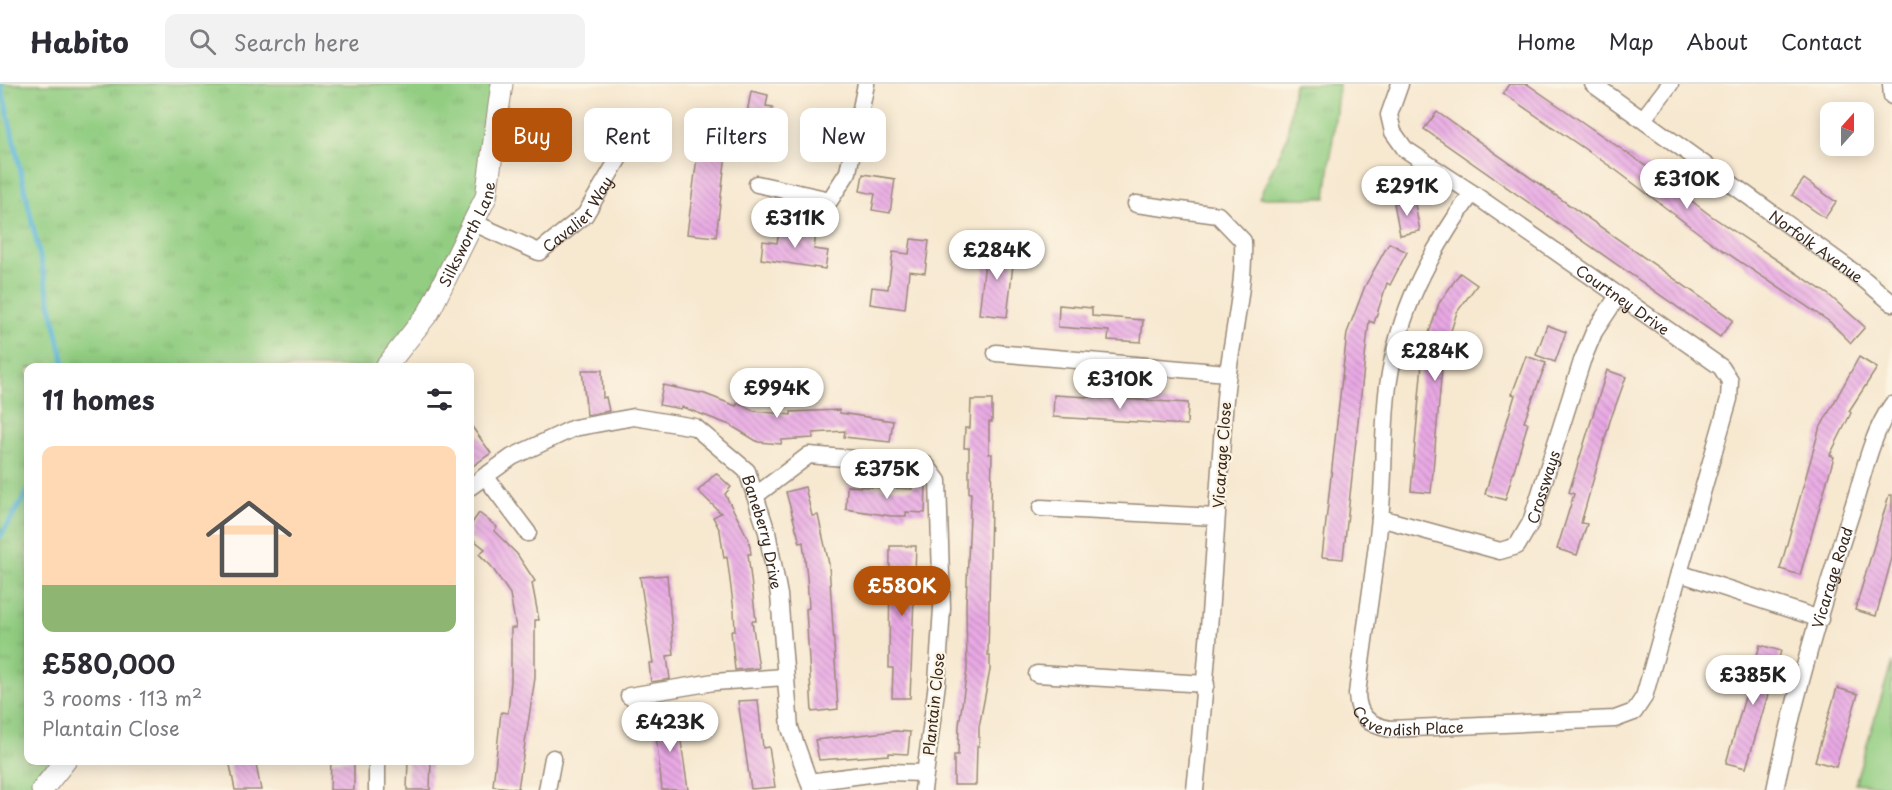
<!DOCTYPE html>
<meta charset="utf-8">
<style>
body{margin:0;font-family:"Playpen Sans",sans-serif;background:#f2f2f3;color:#2b2b33;height:100vh;display:flex;flex-direction:column;font-size:22px;white-space:nowrap}
*{box-sizing:border-box;margin:0}
p{font-size:20px;color:#7c7c81}
.icon{flex:none;width:33px;height:33px;fill:none;stroke:currentColor;stroke-width:2;stroke-linecap:round;stroke-linejoin:round}
.map{position:relative;flex:1;overflow:hidden}
.drawer{position:absolute;left:24px;top:279px;width:450px;height:402px;display:flex;flex-direction:column;background:#fff;border-radius:12px;box-shadow:0 3px 15px #0003}
.drawer>*{flex:none}
.hud{position:absolute;left:492px;top:24px;width:570px;height:54px;display:flex;gap:12px}
.needle{width:39px;rotate:21deg}
.buttons{position:absolute;left:1820px;top:18px;display:grid;gap:12px}
.buttons a{display:grid;place-items:center;width:54px;height:54px;border-radius:12px;background:#fff;box-shadow:0 3px 15px #0003;font-size:30px}
.price{position:absolute;translate:-50% -51px;padding:0 14px;border-radius:21px;background:#fff;color:#222;font-size:20px;line-height:39px;filter:drop-shadow(0 2px 3px #0008)}
.price::after{content:'';position:absolute;left:50%;top:36px;width:18px;height:14px;margin-left:-9px;background:inherit;clip-path:polygon(0 0,100% 0,50% 100%)}
.price.current{background:#b45309;color:#fff}
ul{padding:0;list-style:none}
li{display:grid;align-content:center;gap:12px;height:318px;padding:0 18px}
li span{display:grid;place-items:center;height:186px;border-radius:12px;color:#555}
li>.icon{margin-inline-start:auto}
span .icon{width:108px;height:108px;fill:#fffc;stroke-width:1}
li b{font-size:26px}
h2{display:flex;justify-content:space-between;align-items:center;height:72px;padding:0 18px;font-size:26px}
.tag{padding:0 21px;border-radius:12px;background:#fff;box-shadow:0 3px 15px #0003;font-size:21px;line-height:54px}
.tag.current{background:#b45309;color:#fff}
header{display:flex;align-items:center;gap:36px;box-sizing:border-box;height:84px;padding:0 30px;background:#fff;border-bottom:2px solid #e1e1e2}
header strong{font-size:28px}
nav{display:flex;gap:33px;margin-inline-start:auto;font-size:21px}
.search{width:420px;height:54px;background:#f2f2f3;display:flex;align-items:center;gap:15px;box-sizing:border-box;padding:0 21px;border-radius:12px;color:#7c7c81;font-size:22px}
.map>svg:first-child{display:block}
.grass{fill:url(#grass-tufts);stroke:#667c50;stroke-width:1.5}
.park{fill:#92cd82;stroke:#667c50;stroke-width:1.5}
.lines{fill:none;stroke-linecap:round;stroke-linejoin:round}
.stream{stroke:#59b5d7;stroke-width:5}
.building{fill:url(#building-back-hatch)}
.minor-casing{stroke:#998977;stroke-width:19}
.tertiary-casing{stroke:#998977;stroke-width:23}
.minor{stroke:#fff;stroke-width:16}
.tertiary{stroke:#fff;stroke-width:21}
.labels{text-anchor:middle;dominant-baseline:central;stroke-width:4.5;stroke-linejoin:round;paint-order:stroke}
.street-label{font-size:15px;fill:#3b2a1e;stroke:#fcf5e5}
</style>
<header>
<strong>Habito</strong>
<div class="search"><svg class="icon" aria-label="search" viewBox="0 0 24 24"><circle cx="10" cy="10" r="6"/><path d="M15 15l6 6"/></svg>Search here</div>
<nav><a>Home</a><a>Map</a><a>About</a><a>Contact</a></nav>
</header>
<div class="map">
<svg width="1892" height="706" viewBox="0 0 1892 706">
<defs>
<pattern id="grass-tufts" width="24" height="20" patternUnits="userSpaceOnUse" patternTransform="scale(1.5)"><rect width="24" height="20" fill="#92cd82"/><path d="M3 7l-1-3M5 7V3M7 7l1-3M15 17l-1-3M17 17v-4M19 17l1-3" fill="none" stroke="#7fb070"/></pattern>
<pattern id="building-back-hatch" width="6" height="6" patternUnits="userSpaceOnUse" patternTransform="scale(1.5)"><rect width="6" height="6" fill="#e9a9e5"/><path d="M-1 5l2 2M0 0l6 6M5-1l2 2" fill="none" stroke="#be8ab9"/></pattern>
</defs>
<rect width="100%" height="100%" fill="#fcf5e5"/>
<filter id="ink" filterUnits="userSpaceOnUse"><feTurbulence type="fractalNoise" baseFrequency=".0167" numOctaves="2"/><feDisplacementMap in="SourceGraphic" scale="12" xChannelSelector="R" yChannelSelector="G"/><feConvolveMatrix kernelMatrix="1 2 1 2 8 2 1 2 1" color-interpolation-filters="sRGB"/></filter>
<filter id="wash" filterUnits="userSpaceOnUse"><feTurbulence type="fractalNoise" baseFrequency=".008" numOctaves="4" result="noise"/><feDisplacementMap in="SourceGraphic" scale="24" xChannelSelector="R" yChannelSelector="G"/><feGaussianBlur stdDeviation="1.35" result="paint"/><feColorMatrix in="noise" values="0 0 0 0 0 0 0 0 0 0 0 0 0 0 0 0 0 1.4 0 .05"/><feComposite in="paint" operator="in"/></filter>
<g filter="url(#wash)">
<rect width="100%" height="100%" fill="#f7e8d0"/>
<!-- grass -->
<g class="grass">
<polygon points="0,0 502,0 486,113 385,283 28,284 28,676 66,677 42,706 0,706"/>
<polygon points="1294,0 1339,0 1326,114 1259,114 1287,54"/>
</g>
<!-- park -->
<polygon class="park" points="1892,578 1892,703 1855,699"/>
<g class="lines">
<!-- stream -->
<g class="stream">
<polyline points="1,0 65,284"/>
<polyline points="0,453 28,407"/>
</g>
</g>
<g id="blocks">
<!-- building -->
<g class="building">
<polygon points="1509,0 1527,0 1559,22 1646,82 1710,131 1829,211 1865,243 1851,259 1830,238 1712,159 1617,87 1503,9"/>
<polygon points="751,7 768,11 766,22 773,23 770,39 746,35"/>
<polygon points="1437,28 1733,236 1720,253 1424,45"/>
<polygon points="698,66 726,70 716,153 687,150"/>
<polygon points="863,90 895,95 890,129 872,126 875,110 860,107"/>
<polygon points="1804,95 1836,118 1825,134 1792,111"/>
<polygon points="1414,115 1420,147 1400,151 1394,119"/>
<polygon points="780,143 816,149 814,165 828,167 825,185 761,175 763,157 777,159"/>
<polygon points="911,155 929,157 925,189 909,187 905,225 870,220 872,203 888,205 893,168 909,170"/>
<polygon points="1389,159 1407,168 1390,201 1387,199 1374,239 1369,237 1343,475 1322,473 1347,249 1365,202"/>
<polygon points="987,160 1015,163 1007,233 979,230"/>
<polygon points="1460,189 1477,201 1457,228 1443,272 1431,409 1411,407 1423,267 1439,219"/>
<polygon points="1059,221 1092,224 1092,232 1143,236 1141,258 1108,256 1109,247 1058,243"/>
<polygon points="1547,241 1566,248 1555,278 1536,271"/>
<polygon points="1526,272 1546,279 1524,338 1528,339 1505,416 1485,410 1515,311 1512,310"/>
<polygon points="1859,273 1877,284 1849,327 1851,329 1830,371 1834,373 1800,491 1780,485 1819,346"/>
<polygon points="582,286 602,286 603,314 606,313 609,327 587,331"/>
<polygon points="1607,286 1626,293 1610,337 1581,439 1587,440 1577,471 1557,465 1574,410 1569,408"/>
<polygon points="663,301 705,310 736,322 738,319 754,327 791,331 791,328 839,326 840,329 893,337 890,358 844,353 845,347 813,349 813,354 782,356 781,360 758,358 730,341 682,323 681,325 659,321"/>
<polygon points="1054,311 1188,319 1187,341 1053,333"/>
<polygon points="971,316 992,316 992,338 989,338 989,370 992,370 988,571 990,571 990,586 979,643 979,662 977,662 976,701 954,701 954,671 958,671 959,641 967,586 966,520 971,409 969,409 969,364 964,364 965,344 970,344"/>
<polygon points="470,340 491,369 470,384"/>
<polygon points="716,389 731,403 725,410 749,456 751,470 748,470 756,537 752,537 759,584 735,586 731,547 735,547 734,527 727,473 724,474 720,447 713,433 721,429 698,407"/>
<polygon points="847,402 912,405 912,402 926,402 925,429 906,428 906,432 891,432 846,425"/>
<polygon points="805,403 812,432 818,431 829,480 838,625 812,628 806,525 809,524 807,493 803,458 800,459 786,408"/>
<polygon points="1889,411 1892,411 1892,474 1876,532 1855,526"/>
<polygon points="479,429 497,443 494,447 517,470 535,497 532,499 539,536 535,536 535,594 518,705 493,702 501,628 508,629 511,597 511,544 516,544 510,510 491,482 479,470 485,465 470,453 470,442"/>
<polygon points="890,462 916,462 910,614 892,614 893,584 889,584"/>
<polygon points="667,491 674,571 667,572 670,595 651,598 649,579 653,579 640,493"/>
<polygon points="1760,561 1781,567 1746,684 1726,679"/>
<polygon points="1837,604 1858,610 1836,683 1815,677"/>
<polygon points="758,616 763,664 769,663 775,703 751,705 738,617"/>
<polygon points="677,630 688,706 662,706 654,632"/>
<polygon points="895,647 910,648 908,670 889,669 889,671 819,676 815,656"/>
<polygon points="229,676 255,676 261,706 235,706"/>
<polygon points="331,676 354,676 354,706 330,706"/>
<polygon points="408,676 431,676 430,706 407,706"/>
</g>
</g>
</g>
<g filter="url(#ink)">
<use href="#blocks" fill-opacity="0" stroke="#998977" stroke-width="1.5"/>
<g class="lines">
<!-- minor casing -->
<g class="minor-casing">
<g id="minor">
<path id="s1" d="M1400,0L1389,31L1393,48L1405,65L1472,109L1721,283L1730,297L1729,315L1679,489"/>
<path id="s2" d="M1593,0L1866,197L1892,219"/>
<polyline points="1891,0 1892,12"/>
<polyline points="1643,35 1670,0"/>
<polyline points="757,100 830,116 848,88 866,0"/>
<path id="s3" d="M1472,109C1428,172 1399,225 1388,302C1382,346 1385,391 1380,434C1374,493 1364,551 1357,610C1358,632 1368,641 1390,645L1615,635L1634,628L1644,613L1679,489L1820,535"/>
<path d="M1136,120L1218,131L1243,157C1245,210 1229,263 1225,315C1215,446 1209,576 1195,706"/>
<path id="s4" d="M474,139L539,168L585,131L629,57"/>
<polyline points="996,269 1227,289"/>
<polyline points="485,392 528,449"/>
<path id="s5" d="M470,403L512,373L574,344L634,333L695,343L747,387L767,448L779,511L790,644L812,706"/>
<polyline points="755,412 809,371 926,381 938,397 942,524 937,599 923,706"/>
<polyline points="1041,424 1216,433"/>
<path id="s6" d="M1380,434L1500,467L1517,462L1531,438L1582,277L1594,248L1618,212"/>
<polyline points="1037,590 1206,600"/>
<polyline points="629,612 714,598 785,593"/>
<polyline points="377,676 377,706"/>
<polyline points="809,698 885,688 925,689"/>
<polyline points="547,706 553,674"/>
<path id="s7" d="M1775,706C1794,611 1823,515 1853,423C1864,389 1871,351 1892,321"/>
</g>
</g>
<!-- tertiary casing -->
<g class="tertiary-casing">
<g id="tertiary">
<path id="s8" d="M385,284L429,228L486,113L502,0"/>
<polyline points="42,706 66,676"/>
</g>
</g>
<!-- minor -->
<use href="#minor" class="minor"/>
<!-- tertiary -->
<use href="#tertiary" class="tertiary"/>
</g>
</g>
<g class="labels">
<!-- street labels -->
<g class="street-label">
<text stroke="none"><textPath href="#s4" startOffset="126">Cavalier Way</textPath></text>
<text stroke="none"><textPath href="#s8" startOffset="158">Silksworth Lane</textPath></text>
<text stroke="none"><textPath href="#s2" startOffset="276">Norfolk Avenue</textPath></text>
<text stroke="none"><textPath href="#s1" startOffset="336">Courtney Drive</textPath></text>
<text transform="translate(1221 371) rotate(-86)">Vicarage Close</text>
<text stroke="none"><textPath href="#s6" startOffset="207">Crossways</textPath></text>
<text stroke="none"><textPath href="#s5" startOffset="374">Baneberry Drive</textPath></text>
<text stroke="none"><textPath href="#s7" startOffset="220">Vicarage Road</textPath></text>
<text transform="translate(933 620) rotate(-84)">Plantain Close</text>
<text stroke="none"><textPath href="#s3" startOffset="592">Cavendish Place</textPath></text>
</g>
</g>
</svg>
<div class="buttons">
<a><svg class="needle" viewBox="-14 -14 28 28"><path d="M0-13l5 13h-10z" fill="#e53935"/><path d="M0 13l5-13h-10z" fill="#7c7c81"/></svg></a>
</div>
<b class="price" style="left:1687px;top:126px">£310K</b>
<b class="price" style="left:1407px;top:133px">£291K</b>
<b class="price" style="left:795px;top:165px">£311K</b>
<b class="price" style="left:997px;top:197px">£284K</b>
<b class="price" style="left:1435px;top:298px">£284K</b>
<b class="price" style="left:1120px;top:326px">£310K</b>
<b class="price" style="left:777px;top:335px">£994K</b>
<b class="price" style="left:887px;top:416px">£375K</b>
<b class="price current" style="left:902px;top:533px">£580K</b>
<b class="price" style="left:1753px;top:622px">£385K</b>
<b class="price" style="left:670px;top:669px">£423K</b>
<div class="hud">
<a class="tag current">Buy</a>
<a class="tag">Rent</a>
<a class="tag">Filters</a>
<a class="tag">New</a>
</div>
<section class="drawer">
<h2>11 homes<svg class="icon" aria-label="filters" viewBox="0 0 24 24"><path d="M4 7h16M4 17h16"/><circle cx="9" cy="7" r="2"/><circle cx="15" cy="17" r="2"/></svg></h2>
<ul>
<li><span style="background:linear-gradient(#ffd9b3 75%,#8fb573 0)"><svg class="icon" aria-label="home" viewBox="0 0 24 24"><path d="M3 11l9-7 9 7M6 9v11h12V9"/></svg></span><div><b>£580,000</b><p>3 rooms · 113 m²</p><p>Plantain Close</p></div></li>
</ul>
</section>
</div>
